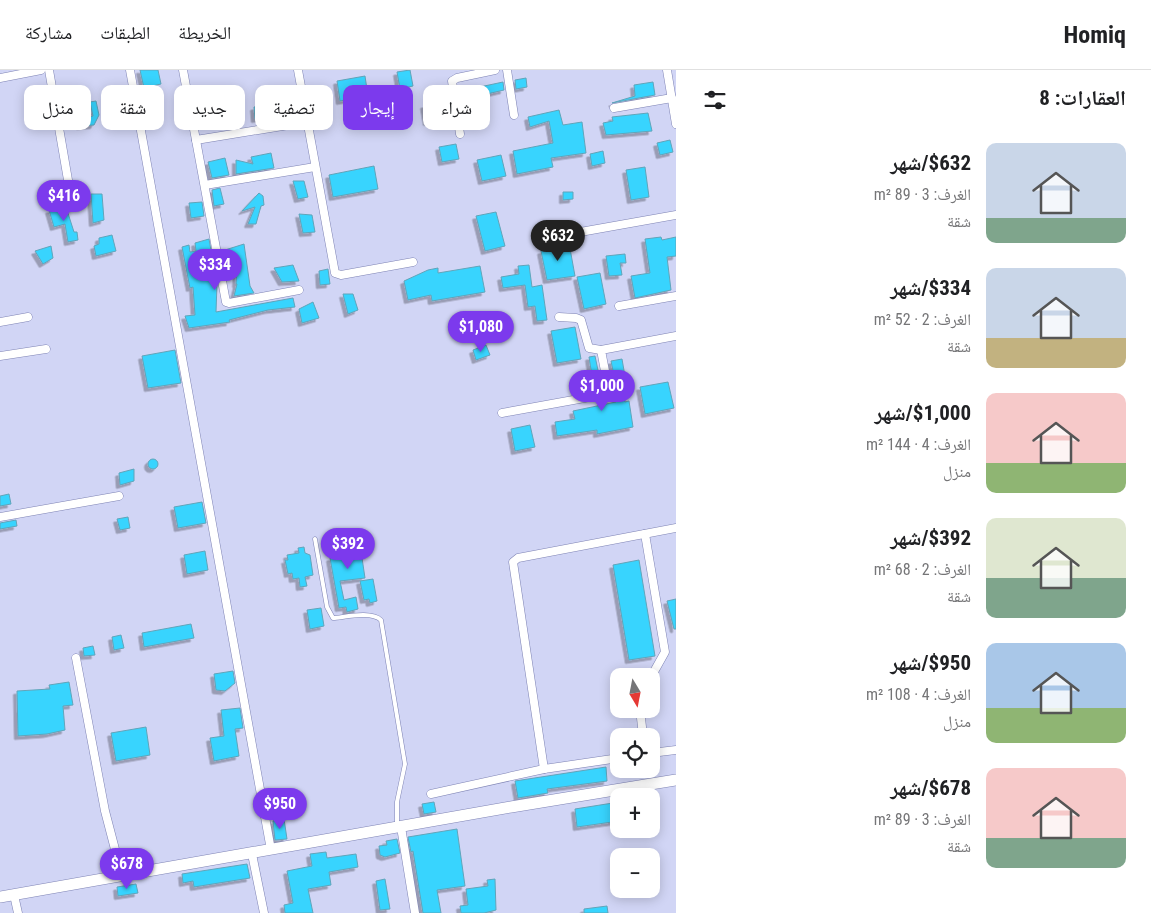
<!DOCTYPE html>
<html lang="ar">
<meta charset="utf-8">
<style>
body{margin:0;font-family:"Roboto Condensed","Noto Naskh Arabic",sans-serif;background:#f6f6f6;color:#202124;direction:rtl;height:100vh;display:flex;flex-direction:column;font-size:19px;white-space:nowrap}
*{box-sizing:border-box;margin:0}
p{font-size:16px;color:#757577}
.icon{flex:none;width:28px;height:28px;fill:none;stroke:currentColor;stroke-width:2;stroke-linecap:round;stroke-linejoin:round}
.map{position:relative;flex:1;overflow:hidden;direction:ltr}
.side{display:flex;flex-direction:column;background:#fff;width:475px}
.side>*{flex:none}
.top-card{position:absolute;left:15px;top:15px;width:475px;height:45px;direction:rtl;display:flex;gap:10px}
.needle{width:32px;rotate:170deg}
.fabs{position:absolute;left:610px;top:598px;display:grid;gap:10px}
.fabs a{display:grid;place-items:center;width:50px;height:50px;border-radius:10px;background:#fff;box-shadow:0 2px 12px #0003;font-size:25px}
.price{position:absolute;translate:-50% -42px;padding:0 11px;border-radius:18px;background:#7c3aed;color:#fff;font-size:16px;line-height:32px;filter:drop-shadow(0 1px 2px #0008)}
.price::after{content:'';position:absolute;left:50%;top:30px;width:15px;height:11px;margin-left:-8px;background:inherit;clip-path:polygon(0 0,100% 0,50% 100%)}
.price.selected{background:#222;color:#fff}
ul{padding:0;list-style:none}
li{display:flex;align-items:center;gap:15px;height:125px;padding:0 25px}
li span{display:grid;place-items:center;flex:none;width:140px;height:100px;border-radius:10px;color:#555}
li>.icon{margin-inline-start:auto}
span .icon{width:60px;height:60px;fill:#fffc;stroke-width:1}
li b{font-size:21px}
h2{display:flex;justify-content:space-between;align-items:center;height:60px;padding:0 25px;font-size:21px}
.pill{padding:0 18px;border-radius:10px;background:#fff;box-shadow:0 2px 12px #0003;font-size:18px;line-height:45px}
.pill.selected{background:#7c3aed;color:#fff}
header{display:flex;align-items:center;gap:30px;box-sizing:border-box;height:70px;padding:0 25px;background:#fff;border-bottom:1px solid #e0e0e0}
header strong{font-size:24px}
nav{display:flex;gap:28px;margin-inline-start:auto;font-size:18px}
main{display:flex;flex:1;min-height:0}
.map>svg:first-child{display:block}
.building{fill:#37d4fe;stroke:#61a4b9;filter:url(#shadow)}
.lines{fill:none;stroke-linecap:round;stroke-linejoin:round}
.service-casing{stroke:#7e83b4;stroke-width:5}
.minor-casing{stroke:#7e83b4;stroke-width:9}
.secondary-casing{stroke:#7e83b4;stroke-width:12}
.service{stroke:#fff;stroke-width:4}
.minor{stroke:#fff;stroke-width:8}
.secondary{stroke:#fff;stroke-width:11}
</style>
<header>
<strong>Homiq</strong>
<nav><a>الخريطة</a><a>الطبقات</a><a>مشاركة</a></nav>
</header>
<main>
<section class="side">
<h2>العقارات: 8<svg class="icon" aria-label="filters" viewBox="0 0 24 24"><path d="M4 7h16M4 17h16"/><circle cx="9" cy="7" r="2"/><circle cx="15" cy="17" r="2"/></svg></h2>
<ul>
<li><span style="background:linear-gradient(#c9d6e8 75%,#7fa58c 0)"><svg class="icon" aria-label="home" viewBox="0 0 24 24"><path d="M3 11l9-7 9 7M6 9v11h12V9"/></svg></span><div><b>$632/شهر</b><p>الغرف: 3 · 89 m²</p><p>شقة</p></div></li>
<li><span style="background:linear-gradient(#c9d6e8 70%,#c2b280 0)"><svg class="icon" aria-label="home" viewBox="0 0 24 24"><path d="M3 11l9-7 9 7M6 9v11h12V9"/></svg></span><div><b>$334/شهر</b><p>الغرف: 2 · 52 m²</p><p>شقة</p></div></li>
<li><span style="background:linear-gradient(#f6c9c9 70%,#8fb573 0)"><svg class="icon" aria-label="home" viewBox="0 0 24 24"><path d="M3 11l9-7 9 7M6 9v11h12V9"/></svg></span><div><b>$1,000/شهر</b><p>الغرف: 4 · 144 m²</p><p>منزل</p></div></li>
<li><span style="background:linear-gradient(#dfe7d0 60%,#7fa58c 0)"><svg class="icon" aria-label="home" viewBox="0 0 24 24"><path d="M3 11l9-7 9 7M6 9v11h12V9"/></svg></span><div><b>$392/شهر</b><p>الغرف: 2 · 68 m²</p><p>شقة</p></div></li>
<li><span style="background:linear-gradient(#a9c7e8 65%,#8fb573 0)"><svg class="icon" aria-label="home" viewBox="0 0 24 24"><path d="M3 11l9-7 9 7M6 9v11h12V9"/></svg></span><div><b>$950/شهر</b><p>الغرف: 4 · 108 m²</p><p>منزل</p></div></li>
<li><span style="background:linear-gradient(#f6c9c9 70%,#7fa58c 0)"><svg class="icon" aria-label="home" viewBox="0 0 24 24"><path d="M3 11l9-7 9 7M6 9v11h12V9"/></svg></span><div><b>$678/شهر</b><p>الغرف: 3 · 89 m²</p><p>شقة</p></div></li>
</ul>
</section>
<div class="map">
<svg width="676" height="843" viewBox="0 0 676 843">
<defs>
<filter id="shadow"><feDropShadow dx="-3.5" dy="3.5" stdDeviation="0" flood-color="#0004"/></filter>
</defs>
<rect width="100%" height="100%" fill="#d1d5f5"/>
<!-- building -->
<g class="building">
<polygon points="140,0 158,0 161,14 144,18"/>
<polygon points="410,0 413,16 400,19 397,2"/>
<polygon points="365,6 368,26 340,31 337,11"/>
<polygon points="526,8 527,17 516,19 515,10"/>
<polygon points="503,12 504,20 487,24 489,33 478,35 475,18"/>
<polygon points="653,12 655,25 612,33 635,26 634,15"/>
<polygon points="438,19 440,32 447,31 450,48 427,52 424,35 429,34 428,20"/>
<polygon points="297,25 300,42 255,49 254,37 275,34 274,30"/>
<polygon points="398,28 400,45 386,47 384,30"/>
<polygon points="96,31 99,45 94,55 80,56 79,49 93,46 90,32"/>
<polygon points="559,40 563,55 582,52 586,83 551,88 553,97 517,104 513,81 553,73 549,51 530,57 528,47"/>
<polygon points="648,43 652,61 606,65 603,53 613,51 612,47"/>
<polygon points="670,70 673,82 660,85 657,73"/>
<polygon points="456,74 459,89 442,92 439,77"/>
<polygon points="603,81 605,93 592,96 590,84"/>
<polygon points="271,83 274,98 236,104 236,90 253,94 251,87"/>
<polygon points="501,85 506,106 482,111 477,90"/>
<polygon points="225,88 229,105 212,108 208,92"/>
<polygon points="374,96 378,119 333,127 329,105"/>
<polygon points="645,97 649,127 631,130 626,100"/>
<polygon points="293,111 304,111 308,127 298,129"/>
<polygon points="220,118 224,134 214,136 212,120"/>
<polygon points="563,122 573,122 573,129 563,130"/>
<polygon points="259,123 263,126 264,135 261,136 256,154 248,154 255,137 242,141"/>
<polygon points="91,124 102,124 104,150 93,153"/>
<polygon points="202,132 204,146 191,148 189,133"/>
<polygon points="66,137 74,162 77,162 78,170 68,172 65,154 54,157 49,140"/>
<polygon points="496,142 505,176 485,181 476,146"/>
<polygon points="299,144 312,145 315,162 303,163"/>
<polygon points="112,165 116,181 96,186 94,176 99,174 99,168"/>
<polygon points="661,167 662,170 676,167 676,186 667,187 671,220 635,228 631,206 650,203 645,169"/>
<polygon points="209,169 217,214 216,242 293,228 295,237 268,240 229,250 230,252 189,258 185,246 195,245 193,217 190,218 182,177 189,175 190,182 196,181 195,173"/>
<polygon points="569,173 575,206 547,210 541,181"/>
<polygon points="244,174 250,216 254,223 234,226 237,214 236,214 237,199 233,200 225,180"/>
<polygon points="51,176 53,188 43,194 35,181"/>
<polygon points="625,184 626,193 620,193 622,205 609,206 606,186"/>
<polygon points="293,195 299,211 282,212 274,198"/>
<polygon points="529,195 532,217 542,215 547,250 537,251 535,236 528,237 525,215 503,218 501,207 519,204 518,196"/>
<polygon points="480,196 485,222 432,231 431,225 408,230 404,211 428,200 438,198 438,203"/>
<polygon points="328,199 330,214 320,215 319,201"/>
<polygon points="600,203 606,234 584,239 577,207"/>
<polygon points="343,224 353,224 358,240 348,244"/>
<polygon points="313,232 319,248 302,253 299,239"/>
<polygon points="575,257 581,289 557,293 551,261"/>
<polygon points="486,275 490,285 476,290 473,280"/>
<polygon points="175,280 181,313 148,318 142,286"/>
<polygon points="595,286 599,305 592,306 589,287"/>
<polygon points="622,289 626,312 623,312 625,332 629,331 633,357 597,364 597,360 557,366 555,352 575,349 573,341 616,332 616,315 611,291"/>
<polygon points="668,312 674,338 645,344 640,317"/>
<polygon points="530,355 535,377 515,381 511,359"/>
<circle cx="153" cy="394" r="5"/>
<polygon points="134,399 134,411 120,415 119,403"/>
<polygon points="9,424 11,434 0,436 0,426"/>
<polygon points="202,432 206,453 178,458 174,437"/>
<polygon points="128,447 130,458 120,460 117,449"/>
<polygon points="16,450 17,456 0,459 0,453"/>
<polygon points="359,468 365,508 340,511 344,530 356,527 358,539 347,542 346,537 339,538 330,488 340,485 338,471"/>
<polygon points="304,477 305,483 310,485 313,505 305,507 307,516 300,517 299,508 293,509 292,503 288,504 285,490 288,490 287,485 299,483 298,478"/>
<polygon points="205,481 208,500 187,504 184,485"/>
<polygon points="639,490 655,586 629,590 613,495"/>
<polygon points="373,509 377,531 370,533 369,529 364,530 360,511"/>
<polygon points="676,529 676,559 674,559 667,531"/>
<polygon points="321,538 324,556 310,559 307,540"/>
<polygon points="191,554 194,568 144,577 142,563"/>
<polygon points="121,565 124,578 114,580 112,567"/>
<polygon points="93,576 95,585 84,586 83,578"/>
<polygon points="233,601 235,613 225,621 216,620 214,604"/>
<polygon points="69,612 73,635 63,636 65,660 47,664 18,666 17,621 50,619 49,615"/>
<polygon points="240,638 243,658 235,659 239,686 214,691 210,668 224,666 221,640"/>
<polygon points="146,657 150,685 116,691 111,663"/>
<polygon points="606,697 607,711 547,719 548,723 518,728 515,711"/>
<polygon points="434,732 436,742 424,744 422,734"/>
<polygon points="619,732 619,751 577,757 575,739"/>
<polygon points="284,749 287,769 275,770 273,751"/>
<polygon points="457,759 465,816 437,820 441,843 423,843 413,781 411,782 408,767"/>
<polygon points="397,769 400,783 385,787 380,785 379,776 387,775 386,771"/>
<polygon points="326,782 327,788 356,784 358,797 329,802 331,815 308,819 313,843 285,843 284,835 293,833 287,801 312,796 310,784"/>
<polygon points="247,794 250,808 194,817 193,811 183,813 182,804"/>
<polygon points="385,809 390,839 380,840 376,811"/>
<polygon points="495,809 496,840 484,843 461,843 460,836 468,835 466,819 488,816 487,810"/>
<polygon points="136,814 138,823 118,826 117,817"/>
<polygon points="607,836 608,843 584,843 584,839"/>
</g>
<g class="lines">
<!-- service casing -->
<g class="service-casing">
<path id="service" d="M315,469L327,537L333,548C346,547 371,541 381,550L405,694L397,732V755"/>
</g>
<!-- minor casing -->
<g class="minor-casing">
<g id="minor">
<polyline points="49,0 68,110"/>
<polyline points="130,0 271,780"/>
<polyline points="183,0 226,232 229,233 299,220"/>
<polyline points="298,0 335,203 341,205 413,192"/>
<polyline points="507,0 514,45"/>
<polyline points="667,0 676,54"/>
<polyline points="0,8 41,0"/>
<polyline points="614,38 672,28"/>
<polyline points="460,64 452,11 457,8 495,0"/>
<polyline points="196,70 307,52"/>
<polyline points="205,115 315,97"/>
<polyline points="541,169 676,145"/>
<polyline points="619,236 676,226"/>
<polyline points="559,247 576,248 581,250 589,278 601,280"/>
<polyline points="0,252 28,247"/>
<polyline points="0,286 46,279"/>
<polyline points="502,343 601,325 608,317 601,280 676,266"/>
<polyline points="0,447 119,426"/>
<polyline points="645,464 665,582 651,607"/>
<polyline points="76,588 105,741 122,806"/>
<polyline points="640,639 643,666"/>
<polyline points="651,683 676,680"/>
<polyline points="544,699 513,492 518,488 676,458"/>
<polyline points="431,724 544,699 619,688"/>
<polyline points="401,757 415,843"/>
<polyline points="252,784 264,843"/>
<polyline points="14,825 18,843"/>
</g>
</g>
<!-- secondary casing -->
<g class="secondary-casing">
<polyline id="secondary" points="0,827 511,737 676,710"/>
</g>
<!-- service -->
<use href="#service" class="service"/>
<!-- minor -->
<use href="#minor" class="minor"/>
<!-- secondary -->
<use href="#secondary" class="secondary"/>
</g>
</svg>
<div class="fabs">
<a><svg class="needle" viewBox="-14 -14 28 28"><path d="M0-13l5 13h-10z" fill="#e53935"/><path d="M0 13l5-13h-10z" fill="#757577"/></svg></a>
<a><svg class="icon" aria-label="locate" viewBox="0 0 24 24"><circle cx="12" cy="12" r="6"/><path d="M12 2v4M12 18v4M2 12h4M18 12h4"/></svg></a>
<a>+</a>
<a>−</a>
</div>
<b class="price" style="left:64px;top:152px">$416</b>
<b class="price selected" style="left:558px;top:192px">$632</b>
<b class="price" style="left:215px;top:221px">$334</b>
<b class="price" style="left:481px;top:283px">$1,080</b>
<b class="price" style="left:602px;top:342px">$1,000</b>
<b class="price" style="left:348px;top:500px">$392</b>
<b class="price" style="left:280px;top:760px">$950</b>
<b class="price" style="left:127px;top:820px">$678</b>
<div class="top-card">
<a class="pill">شراء</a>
<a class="pill selected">إيجار</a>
<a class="pill">تصفية</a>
<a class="pill">جديد</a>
<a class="pill">شقة</a>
<a class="pill">منزل</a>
</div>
</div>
</main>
